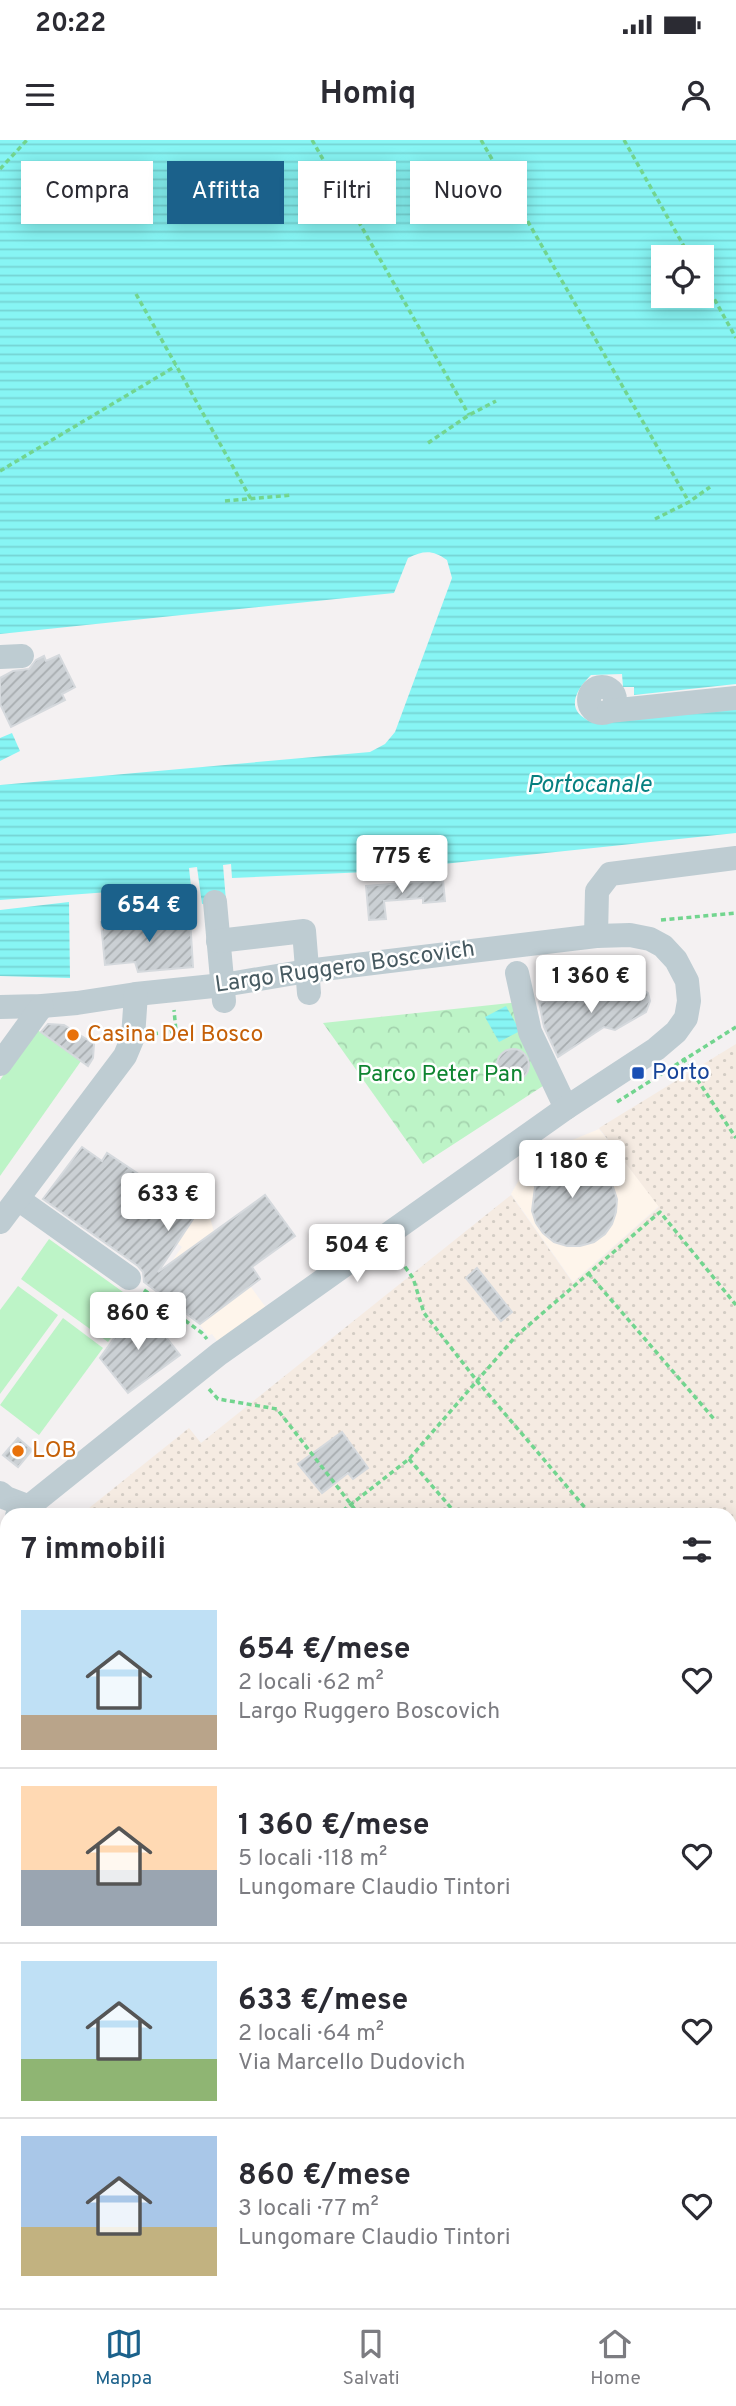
<!DOCTYPE html>
<html lang="it">
<meta charset="utf-8">
<style>
body{margin:0;font-family:Overpass,sans-serif;background:#f2f2f3;color:#2b2b33;height:100vh;display:flex;flex-direction:column;font-size:26px;white-space:nowrap}
*{box-sizing:border-box;margin:0}
p{font-size:23px;color:#7c7c81}
.icon{flex:none;width:38px;height:38px;fill:none;stroke:currentColor;stroke-width:2;stroke-linecap:round;stroke-linejoin:round}
.map{position:relative;flex:1;overflow:hidden}
.side{position:absolute;left:0px;top:1368px;width:737px;height:800px;display:flex;flex-direction:column;background:#fff;border-radius:21px 21px 0 0;box-shadow:0 4px 18px #0003}
.side>*{flex:none}
.hud{position:absolute;left:21px;top:21px;width:695px;height:63px;display:flex;gap:14px}
.tools{position:absolute;left:651px;top:105px;display:grid;gap:14px}
.tools a{display:grid;place-items:center;width:63px;height:63px;border-radius:0px;background:#fff;box-shadow:0 4px 18px #0003;font-size:35px}
.price{position:absolute;translate:-50% -60px;padding:0 16px;border-radius:7px;background:#fff;color:#222;font-size:23px;line-height:46px;filter:drop-shadow(0 2px 4px #0008)}
.price::after{content:'';position:absolute;left:50%;top:42px;width:21px;height:16px;margin-left:-10px;background:inherit;clip-path:polygon(0 0,100% 0,50% 100%)}
.price.active{background:#1b618b;color:#fff}
ul{padding:0;list-style:none}
li{display:flex;align-items:center;gap:21px;height:175px;padding:0 21px}
li+li{border-top:2px solid #e1e1e2}
li span{display:grid;place-items:center;flex:none;width:196px;height:140px;border-radius:0px;color:#555}
li>.icon{margin-inline-start:auto}
span .icon{width:84px;height:84px;fill:#fffc;stroke-width:1}
li b{font-size:30px}
h2{display:flex;justify-content:space-between;align-items:center;height:84px;padding:0 21px;font-size:30px}
.pill{padding:0 24px;border-radius:0px;background:#fff;box-shadow:0 4px 18px #0003;font-size:24px;line-height:63px}
.pill.active{background:#1b618b;color:#fff}
.status{display:flex;justify-content:space-between;align-items:center;height:49px;padding:0 35px;background:#fff;direction:ltr}
.status svg{height:19px;fill:currentColor}
header{display:flex;justify-content:space-between;align-items:center;height:91px;padding:0 21px;background:#fff;font-size:32px;font-weight:700}
.dock{display:flex;justify-content:space-around;align-items:center;height:98px;border-top:2px solid #e1e1e2;background:#fff;font-size:19px;color:#7c7c81}
.dock a{display:grid;justify-items:center;gap:4px}
.dock .active{color:#1b618b}
.map>svg:first-child{display:block}
.commercial{fill:#fef5eb}
.sand{fill:url(#sand-dots)}
.park{fill:url(#park-crowns)}
.pitch{fill:#bdf4c7}
.water{fill:url(#water-rules);fill-rule:evenodd}
.building{fill:url(#building-hatch);stroke:#d5d9dd;stroke-width:2}
.lines{fill:none;stroke-linecap:round;stroke-linejoin:round}
.path{stroke:#72d58f;stroke-width:3.5;stroke-dasharray:5 3.5;stroke-linecap:butt}
.minor{stroke:#beccd2;stroke-width:24}
.food-dot{fill:#e8710a;stroke:#fff;stroke-width:2.5}
.transit-dot{fill:#1a4fb4;stroke:#fff;stroke-width:2.5}
.labels{text-anchor:middle;dominant-baseline:central;stroke-width:5;stroke-linejoin:round;paint-order:stroke}
.street-label{font-size:23px;fill:#475a61;stroke:#fff}
.food-label{font-size:23px;fill:#c56008;stroke:#fff;text-anchor:start}
.transit-label{font-size:23px;fill:#164399;stroke:#fff;text-anchor:start}
.park-label{font-size:23px;fill:#0f8531;stroke:#fff}
.water-label{font-size:24px;font-style:italic;fill:#068080;stroke:#fff}
</style>
<div class="status"><b>20:22</b><svg viewBox="0 0 49 12"><path d="M0 12V9h3v3zM5 12V6h3v6zM10 12V3h3v9zM15 12V0h3v12zM26 1h20v11H26zM47 4h2v5h-2z"/></svg></div>
<header><svg class="icon" aria-label="menu" viewBox="0 0 24 24"><path d="M4 6h16M4 12h16M4 18h16"/></svg>Homiq<svg class="icon" aria-label="person" viewBox="0 0 24 24"><circle cx="12" cy="8" r="4"/><path d="M4 21q1-7 8-7t8 7"/></svg></header>
<div class="map">
<svg width="736" height="2168" viewBox="0 0 736 2168">
<defs>
<pattern id="sand-dots" width="8" height="8" patternUnits="userSpaceOnUse" patternTransform="scale(1.75)"><rect width="8" height="8" fill="#f5ebe2"/><path d="M2 2h.1M6 6h.1" fill="none" stroke="#d3ccc4" stroke-width="1.8" stroke-linecap="round"/></pattern>
<pattern id="park-crowns" width="20" height="18" patternUnits="userSpaceOnUse" patternTransform="scale(1.75)"><rect width="20" height="18" fill="#bdf4c7"/><path d="M2 6a3 3 0 1 1 6 0M12 15a3 3 0 1 1 6 0" fill="none" stroke="#a4d3ae"/></pattern>
<pattern id="water-rules" width="6" height="5" patternUnits="userSpaceOnUse" patternTransform="scale(1.75)"><rect width="6" height="5" fill="#87f5f4"/><path d="M0 2.5h6" fill="none" stroke="#76d4d4"/></pattern>
<pattern id="building-hatch" width="6" height="6" patternUnits="userSpaceOnUse" patternTransform="scale(1.75)"><rect width="6" height="6" fill="#cbd0d4"/><path d="M-1 1l2-2M0 6l6-6M5 7l2-2" fill="none" stroke="#a7acaf"/></pattern>
</defs>
<rect width="100%" height="100%" fill="#f4f1f2"/>
<!-- commercial -->
<g class="commercial">
<polygon points="599,989 659,1066 573,1142 511,1054 527,1026 553,1008"/>
<polygon points="199,1070 210,1078 214,1092 212,1094 267,1169 220,1205 212,1194 208,1196 200,1185 152,1149 182,1107 177,1103"/>
</g>
<!-- sand -->
<g class="sand">
<polygon points="736,904 736,1393 730,1400 730,1376 79,1376 189,1288 201,1303 511,1055 573,1143 659,1067 599,988"/>
<polygon points="7,1437 7,2161 120,2161 115,2168 0,2168 0,1443"/>
</g>
<!-- park -->
<polygon class="park" points="520,862 549,942 423,1024 323,883"/>
<!-- pitch -->
<g class="pitch">
<polygon points="36,889 81,921 0,1036 0,940"/>
<polygon points="49,1099 137,1162 108,1202 21,1139"/>
<polygon points="18,1146 58,1175 0,1254 0,1170"/>
<polygon points="63,1178 103,1208 39,1295 0,1265"/>
</g>
<!-- water -->
<g class="water">
<path d="M0,0H736V544L634,555V547H623L622,534L591,535C574,552 565,571 592,582L736,569V693L367,732L232,738L231,724L223,725L226,761L202,764L197,727L189,728L191,746L0,760V645L370,612L385,604L395,592L452,438L447,420C433,410 424,410 408,418L394,453L0,494ZM663,117H702V156H663Z"/>
<polygon points="12,593 20,611 0,621 0,598"/>
<polygon points="69,762 70,838 0,836 0,770"/>
<polygon points="506,866 520,891 499,902 485,877"/>
<polygon points="736,1393 736,2168 115,2168 120,2161 730,2161 730,1400"/>
</g>
<!-- building -->
<g class="building">
<polygon points="59,515 75,547 62,554 65,560 11,587 0,564 0,538 13,531 29,529 36,520 44,516 46,521"/>
<polygon points="443,740 445,761 423,763 423,758 384,761 386,779 369,780 366,746"/>
<polygon points="190,778 193,827 138,832 135,822 105,825 101,782 136,779 136,783"/>
<polygon points="635,844 648,853 650,861 646,872 615,890 604,887 558,917 544,887 539,862 609,855 608,847"/>
<polygon points="48,884 64,885 94,904 93,918 88,926 41,892"/>
<circle cx="513" cy="925" r="16"/>
<polygon points="82,1007 102,1021 107,1013 197,1073 158,1132 265,1055 295,1096 252,1127 260,1139 200,1184 144,1142 143,1132 138,1126 43,1059"/>
<polygon points="554,1009 557,1014 572,1021 585,1022 597,1028 606,1036 613,1047 617,1059 616,1072 612,1084 605,1094 594,1102 580,1106 567,1106 554,1102 543,1093 536,1083 532,1071 535,1047 528,1027"/>
<polygon points="477,1128 512,1172 501,1181 466,1138"/>
<polygon points="145,1170 180,1215 128,1253 100,1218 120,1190"/>
<polygon points="342,1292 368,1328 353,1339 348,1333 322,1353 298,1324"/>
<polygon points="18,1298 32,1310 18,1327 3,1315"/>
</g>
<g class="lines">
<!-- path -->
<g class="path">
<polyline points="312,0 469,275"/>
<polyline points="481,0 689,362"/>
<polyline points="624,0 690,117"/>
<polyline points="0,29 27,0"/>
<polyline points="702,137 736,198"/>
<polyline points="136,154 251,359"/>
<polyline points="428,303 469,275 496,261"/>
<polyline points="0,331 176,226"/>
<polyline points="225,361 292,355"/>
<polyline points="655,379 689,362 710,347"/>
<polyline points="661,780 736,773"/>
<polyline points="153,894 176,891 174,870"/>
<polyline points="683,918 736,998"/>
<polyline points="617,962 736,887"/>
<polyline points="395,1113 413,1138 424,1173 477,1241 592,1376"/>
<polyline points="588,1133 714,1279"/>
<polyline points="144,1150 202,1193 207,1199"/>
<polyline points="209,1249 218,1259 277,1269 360,1376"/>
<polyline points="409,1319 458,1376"/>
<polyline points="336,1376 409,1319 516,1196 660,1072 736,1165"/>
<polyline points="0,1420 7,1414"/>
</g>
<!-- minor -->
<g class="minor">
<polyline points="0,517 22,516"/>
<circle cx="602" cy="560" r="13"/>
<polyline points="609,571 736,558"/>
<polyline points="215,762 224,861"/>
<polyline points="596,796 597,751 610,734 736,718"/>
<polyline points="218,801 304,791 309,853"/>
<polyline points="517,833 530,892 566,968"/>
<polyline points="0,867 42,866 77,863 136,854 223,845 307,831 596,796 630,795 650,799 663,806 676,820 687,841 689,861 686,878 676,892 656,909 566,968 219,1214 17,1376"/>
<polyline points="0,924 42,866"/>
<polyline points="18,1059 129,1138"/>
<polyline points="0,1082 125,916 133,897 136,854"/>
<polyline points="0,1353 6,1358 27,1366"/>
</g>
</g>
<!-- markers -->
<g class="food-dot">
<circle cx="73" cy="895" r="7"/>
<circle cx="18" cy="1311" r="7"/>
</g>
<rect class="transit-dot" x="631" y="926" width="14" height="14" rx="3.5"/>
<g class="labels">
<!-- street labels -->
<g class="street-label">
<text transform="translate(345 828) rotate(-8)">Largo Ruggero Boscovich</text>
</g>
<!-- food labels -->
<g class="food-label">
<text x="87" y="895">Casina Del Bosco</text>
<text x="32" y="1311">LOB</text>
</g>
<!-- transit labels -->
<g class="transit-label">
<text x="652" y="933">Porto</text>
</g>
<!-- park labels -->
<g class="park-label">
<text x="440" y="935">Parco Peter Pan</text>
</g>
<!-- water labels -->
<g class="water-label">
<text x="589" y="646">Portocanale</text>
</g>
</g>
</svg>
<div class="tools">
<a><svg class="icon" aria-label="locate" viewBox="0 0 24 24"><circle cx="12" cy="12" r="6"/><path d="M12 2v4M12 18v4M2 12h4M18 12h4"/></svg></a>
</div>
<b class="price" style="left:402px;top:755px">775 €</b>
<b class="price active" style="left:149px;top:804px">654 €</b>
<b class="price" style="left:591px;top:875px">1 360 €</b>
<b class="price" style="left:572px;top:1060px">1 180 €</b>
<b class="price" style="left:168px;top:1093px">633 €</b>
<b class="price" style="left:357px;top:1144px">504 €</b>
<b class="price" style="left:138px;top:1212px">860 €</b>
<div class="hud">
<a class="pill">Compra</a>
<a class="pill active">Affitta</a>
<a class="pill">Filtri</a>
<a class="pill">Nuovo</a>
</div>
<section class="side">
<h2>7 immobili<svg class="icon" aria-label="filters" viewBox="0 0 24 24"><path d="M4 7h16M4 17h16"/><circle cx="9" cy="7" r="2"/><circle cx="15" cy="17" r="2"/></svg></h2>
<ul>
<li><span style="background:linear-gradient(#bfe0f5 75%,#b9a48a 0)"><svg class="icon" aria-label="home" viewBox="0 0 24 24"><path d="M3 11l9-7 9 7M6 9v11h12V9"/></svg></span><div><b>654 €/mese</b><p>2 locali · 62 m²</p><p>Largo Ruggero Boscovich</p></div><svg class="icon" aria-label="heart" viewBox="0 0 24 24"><path d="M12 20l-8-8c-3-5 5-10 8-4 3-6 11-1 8 4z"/></svg></li>
<li><span style="background:linear-gradient(#ffd9b3 60%,#9aa5b1 0)"><svg class="icon" aria-label="home" viewBox="0 0 24 24"><path d="M3 11l9-7 9 7M6 9v11h12V9"/></svg></span><div><b>1 360 €/mese</b><p>5 locali · 118 m²</p><p>Lungomare Claudio Tintori</p></div><svg class="icon" aria-label="heart" viewBox="0 0 24 24"><path d="M12 20l-8-8c-3-5 5-10 8-4 3-6 11-1 8 4z"/></svg></li>
<li><span style="background:linear-gradient(#bfe0f5 70%,#8fb573 0)"><svg class="icon" aria-label="home" viewBox="0 0 24 24"><path d="M3 11l9-7 9 7M6 9v11h12V9"/></svg></span><div><b>633 €/mese</b><p>2 locali · 64 m²</p><p>Via Marcello Dudovich</p></div><svg class="icon" aria-label="heart" viewBox="0 0 24 24"><path d="M12 20l-8-8c-3-5 5-10 8-4 3-6 11-1 8 4z"/></svg></li>
<li><span style="background:linear-gradient(#a9c7e8 65%,#c2b280 0)"><svg class="icon" aria-label="home" viewBox="0 0 24 24"><path d="M3 11l9-7 9 7M6 9v11h12V9"/></svg></span><div><b>860 €/mese</b><p>3 locali · 77 m²</p><p>Lungomare Claudio Tintori</p></div><svg class="icon" aria-label="heart" viewBox="0 0 24 24"><path d="M12 20l-8-8c-3-5 5-10 8-4 3-6 11-1 8 4z"/></svg></li>
</ul>
</section>
</div>
<nav class="dock">
<a class="active"><svg class="icon" aria-label="map" viewBox="0 0 24 24"><path d="M3 6l6-2 6 2 6-2v14l-6 2-6-2-6 2zM9 4v14M15 6v14"/></svg>Mappa</a>
<a><svg class="icon" aria-label="saved" viewBox="0 0 24 24"><path d="M7 4h10v16l-5-4-5 4z"/></svg>Salvati</a>
<a><svg class="icon" aria-label="home" viewBox="0 0 24 24"><path d="M3 11l9-7 9 7M6 9v11h12V9"/></svg>Home</a>
</nav>
